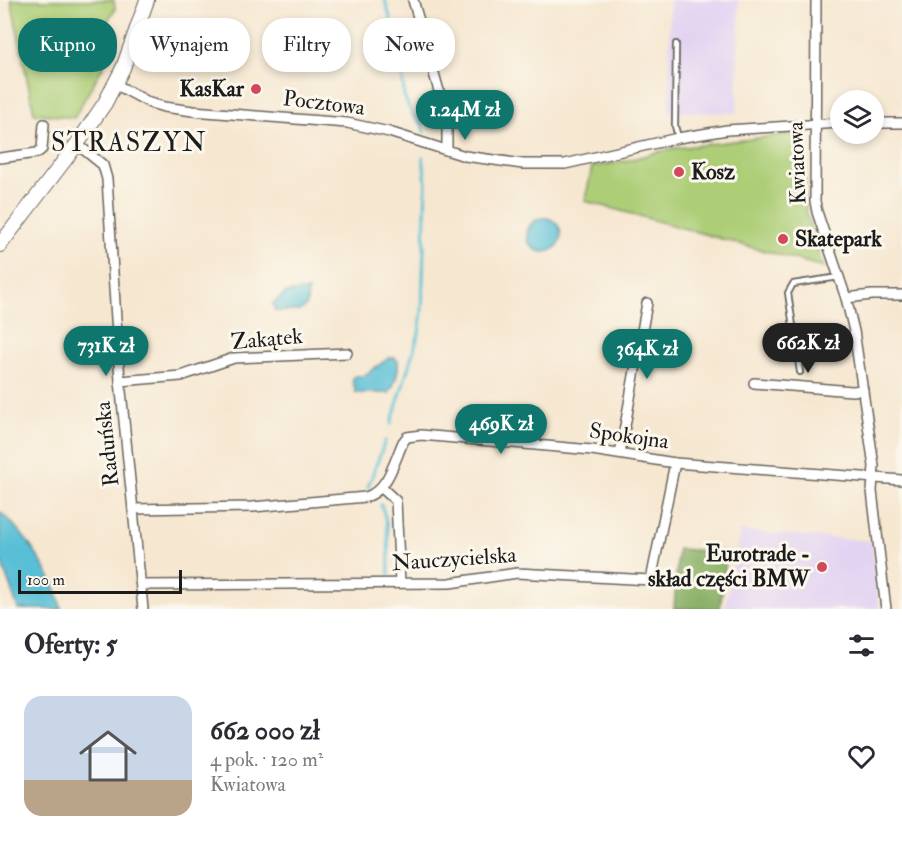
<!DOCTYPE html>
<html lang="pl">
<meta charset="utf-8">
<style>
body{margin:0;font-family:"IM FELL Double Pica",serif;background:#f7f7f7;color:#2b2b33;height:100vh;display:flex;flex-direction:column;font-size:22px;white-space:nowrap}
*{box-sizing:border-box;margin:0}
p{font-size:20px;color:#7c7c81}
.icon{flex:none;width:33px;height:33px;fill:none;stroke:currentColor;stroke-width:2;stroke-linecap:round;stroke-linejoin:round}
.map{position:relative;height:609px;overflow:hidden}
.sheet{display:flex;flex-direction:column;background:#fff;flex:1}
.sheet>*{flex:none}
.banner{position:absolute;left:18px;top:18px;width:600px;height:54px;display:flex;gap:12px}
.buttons{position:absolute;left:830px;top:90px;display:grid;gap:12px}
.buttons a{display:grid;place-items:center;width:54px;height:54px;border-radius:50%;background:#fff;box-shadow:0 3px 9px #0003;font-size:30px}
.scale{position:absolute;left:18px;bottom:15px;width:164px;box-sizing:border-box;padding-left:6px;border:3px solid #1c1c1c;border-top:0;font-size:16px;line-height:21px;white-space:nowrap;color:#1c1c1c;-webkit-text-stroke:4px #fbf7ec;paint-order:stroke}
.price{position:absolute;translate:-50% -51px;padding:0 14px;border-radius:21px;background:#0f766e;color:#fff;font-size:20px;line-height:39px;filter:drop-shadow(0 2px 3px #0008)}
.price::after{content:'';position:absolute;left:50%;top:36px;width:18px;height:14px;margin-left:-9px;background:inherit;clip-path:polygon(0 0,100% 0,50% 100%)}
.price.selected{background:#222;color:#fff}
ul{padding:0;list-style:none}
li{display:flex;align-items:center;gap:18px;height:150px;padding:0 24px}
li+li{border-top:2px solid #e1e1e2}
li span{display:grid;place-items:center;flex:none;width:168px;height:120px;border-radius:18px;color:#555}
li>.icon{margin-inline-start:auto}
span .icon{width:72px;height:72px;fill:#fffc;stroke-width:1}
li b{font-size:26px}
h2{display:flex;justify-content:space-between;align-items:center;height:72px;padding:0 24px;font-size:26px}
.pill{padding:0 21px;border-radius:24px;background:#fff;box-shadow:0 3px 9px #0003;font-size:21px;line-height:54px}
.pill.selected{background:#0f766e;color:#fff}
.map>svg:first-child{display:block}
.built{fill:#e3d3f2}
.green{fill:#adce77;stroke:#64754a;stroke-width:1.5}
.forest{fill:#8ab168;stroke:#536642;stroke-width:1.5}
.water{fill:#58bfd6;stroke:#3a6e79;stroke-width:1.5}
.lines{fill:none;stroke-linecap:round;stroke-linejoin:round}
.stream{stroke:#58bfd6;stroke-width:3}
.service-casing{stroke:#68635b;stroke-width:8}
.minor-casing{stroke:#68635b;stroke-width:12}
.secondary-casing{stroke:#68635b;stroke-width:16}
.service{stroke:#fff;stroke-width:4.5}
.minor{stroke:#fff;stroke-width:9}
.secondary{stroke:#fff;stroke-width:14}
.poi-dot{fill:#d1495b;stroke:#fbf7ec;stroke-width:2}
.labels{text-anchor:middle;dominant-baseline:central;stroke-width:6;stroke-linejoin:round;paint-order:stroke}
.poi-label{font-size:22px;font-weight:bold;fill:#1c1c1c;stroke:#fbf7ec;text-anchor:end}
.street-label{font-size:22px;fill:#1c1c1c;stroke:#fbf7ec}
.quarter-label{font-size:26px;letter-spacing:1.5px;fill:#1c1c1c;stroke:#fbf7ec}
</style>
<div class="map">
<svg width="902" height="609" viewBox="0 0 902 609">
<rect width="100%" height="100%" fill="#fbf7ec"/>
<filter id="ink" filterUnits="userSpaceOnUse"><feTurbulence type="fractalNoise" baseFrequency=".0167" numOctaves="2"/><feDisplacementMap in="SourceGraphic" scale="12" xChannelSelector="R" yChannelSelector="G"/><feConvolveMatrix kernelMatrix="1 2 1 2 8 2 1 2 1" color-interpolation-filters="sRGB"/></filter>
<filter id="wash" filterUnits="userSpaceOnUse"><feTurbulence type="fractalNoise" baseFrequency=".008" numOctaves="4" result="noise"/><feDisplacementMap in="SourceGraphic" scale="24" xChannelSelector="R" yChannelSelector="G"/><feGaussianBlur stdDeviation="1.35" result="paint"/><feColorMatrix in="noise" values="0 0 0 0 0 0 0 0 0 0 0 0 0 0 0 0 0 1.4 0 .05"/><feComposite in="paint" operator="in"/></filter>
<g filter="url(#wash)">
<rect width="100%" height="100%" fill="#f6e7d0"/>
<!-- built -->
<g class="built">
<polygon points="670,0 739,0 737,113 669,112"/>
<polygon points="740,531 872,541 879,609 725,609"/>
</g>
<!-- green -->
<g class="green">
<polygon points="11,0 114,0 115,9 102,30 115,32 109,56 74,118 34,113"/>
<polygon points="791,134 805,141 806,212 823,267 585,201 592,167 625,161 669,149"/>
</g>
<!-- forest -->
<polygon class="forest" points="678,549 727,552 720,609 674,609"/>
<!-- water -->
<g class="water">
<circle cx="544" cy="235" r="17"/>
<polygon points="308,290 307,305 300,311 275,311 273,303 286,293"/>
<path d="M389,358H395L398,361C399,373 396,382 389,393H356L352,380L355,376H363Z"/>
<path d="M0,512C22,529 58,581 61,609H18L0,558Z"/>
</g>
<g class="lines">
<!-- stream -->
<g class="stream">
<polyline points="385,0 401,54 404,96 412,114 422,124 424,132"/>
<polyline points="391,424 419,333 422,311 426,184 423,157"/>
<polyline points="368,487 385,441"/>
<path d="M381,505C390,526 388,551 389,574"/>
</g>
</g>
</g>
<g filter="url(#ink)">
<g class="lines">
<!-- service casing -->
<g class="service-casing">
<g id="service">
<polyline points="676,44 675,126 678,137"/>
<polyline points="800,372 788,293 793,284 839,277"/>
</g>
</g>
<!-- minor casing -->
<g class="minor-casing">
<g id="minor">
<polyline points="413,0 447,119 447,150"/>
<polyline points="816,0 815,201 817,212 846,298 854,331 874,466 872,491 886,609"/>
<polyline points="115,84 150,103 164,107 193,111 347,123 389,132 465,156 523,164 565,164 678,138 727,130 840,123"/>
<polyline points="873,123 902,123"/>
<polyline points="77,144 103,165 107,179 120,381 143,609"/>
<polyline points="0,158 37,153 42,149 44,124"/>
<polyline points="846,298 872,295 902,295"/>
<polyline points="120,381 181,376 234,358 347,353"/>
<polyline points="754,383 852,391 863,390"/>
<polyline points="620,454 647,303"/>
<polyline points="382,488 396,501 400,583"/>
<path d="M133,509L253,507L366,497C388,490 394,462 403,442L407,437L421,435L592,450L675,463L902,480"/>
<polyline points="141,585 450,583 517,573 651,580 675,463"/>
</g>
</g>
<!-- secondary casing -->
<g class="secondary-casing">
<polyline id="secondary" points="0,245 77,144 105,103 123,68 147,0"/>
</g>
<!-- service -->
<use href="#service" class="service"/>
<!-- minor -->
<use href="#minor" class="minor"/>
<!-- secondary -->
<use href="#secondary" class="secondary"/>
</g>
</g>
<!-- markers -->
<g class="poi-dot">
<circle cx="256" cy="89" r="6"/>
<circle cx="679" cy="172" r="6"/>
<circle cx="783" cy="239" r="6"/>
<circle cx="822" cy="567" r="6"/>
</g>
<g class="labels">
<!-- poi labels -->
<g class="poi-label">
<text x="244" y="89">KasKar</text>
<text x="691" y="172" text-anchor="start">Kosz</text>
<text x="795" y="239" text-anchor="start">Skatepark</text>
<text x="810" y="554">Eurotrade -<tspan x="810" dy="25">skład części BMW</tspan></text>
</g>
<!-- street labels -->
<g class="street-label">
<text transform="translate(324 103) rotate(7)">Pocztowa</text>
<text transform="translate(797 163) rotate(-92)">Kwiatowa</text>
<text transform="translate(267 339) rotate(-5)">Zakątek</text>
<text transform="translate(629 436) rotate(8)">Spokojna</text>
<text transform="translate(107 444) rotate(-96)">Raduńska</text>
<text transform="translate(454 559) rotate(-4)">Nauczycielska</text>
</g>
<!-- quarter labels -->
<g class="quarter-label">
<text x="129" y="143">STRASZYN</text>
</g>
</g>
</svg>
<div class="buttons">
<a><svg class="icon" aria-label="layers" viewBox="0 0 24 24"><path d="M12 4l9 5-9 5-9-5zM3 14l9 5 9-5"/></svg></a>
</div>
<div class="scale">100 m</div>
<b class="price" style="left:465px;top:141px">1.24M zł</b>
<b class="price selected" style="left:808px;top:374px">662K zł</b>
<b class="price" style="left:106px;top:377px">731K zł</b>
<b class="price" style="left:647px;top:380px">364K zł</b>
<b class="price" style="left:501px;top:455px">469K zł</b>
<div class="banner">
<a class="pill selected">Kupno</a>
<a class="pill">Wynajem</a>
<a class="pill">Filtry</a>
<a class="pill">Nowe</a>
</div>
</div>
<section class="sheet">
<h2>Oferty: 5<svg class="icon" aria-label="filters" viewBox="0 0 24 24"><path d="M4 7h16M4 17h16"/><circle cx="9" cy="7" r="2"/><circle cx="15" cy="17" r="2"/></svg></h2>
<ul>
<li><span style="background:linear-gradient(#c9d6e8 70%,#b9a48a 0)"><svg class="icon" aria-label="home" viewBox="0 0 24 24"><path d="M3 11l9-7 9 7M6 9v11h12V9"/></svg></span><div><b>662 000 zł</b><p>4 pok. · 120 m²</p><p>Kwiatowa</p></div><svg class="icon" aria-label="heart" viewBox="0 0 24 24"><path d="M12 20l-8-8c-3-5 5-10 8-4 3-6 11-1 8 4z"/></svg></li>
</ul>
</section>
